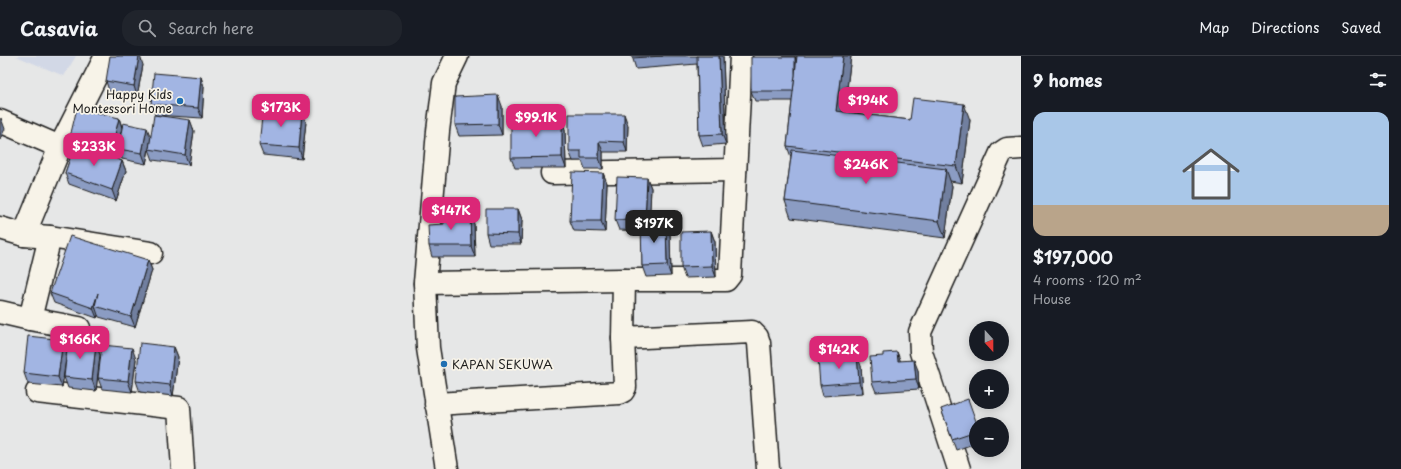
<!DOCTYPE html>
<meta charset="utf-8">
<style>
body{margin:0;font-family:"Playpen Sans",sans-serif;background:#20242c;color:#f1f3f6;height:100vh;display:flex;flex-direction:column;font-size:15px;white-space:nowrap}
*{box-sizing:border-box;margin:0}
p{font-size:13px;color:#9ea1a6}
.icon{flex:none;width:22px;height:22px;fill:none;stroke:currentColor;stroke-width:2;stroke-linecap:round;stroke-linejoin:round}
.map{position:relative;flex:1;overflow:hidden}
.side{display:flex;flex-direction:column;background:#171b24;width:380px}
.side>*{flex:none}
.needle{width:26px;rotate:159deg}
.controls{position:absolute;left:969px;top:265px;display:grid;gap:8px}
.controls a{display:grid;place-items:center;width:40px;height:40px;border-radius:50%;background:#171b24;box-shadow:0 2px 10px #0003;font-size:20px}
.price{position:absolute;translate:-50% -34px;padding:0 9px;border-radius:8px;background:#db2777;color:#fff;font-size:13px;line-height:26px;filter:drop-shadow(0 1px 2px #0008)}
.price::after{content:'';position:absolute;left:50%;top:24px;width:12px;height:9px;margin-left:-6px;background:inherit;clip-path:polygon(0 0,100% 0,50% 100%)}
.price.active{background:#222;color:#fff}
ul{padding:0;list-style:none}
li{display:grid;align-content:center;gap:8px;height:212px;padding:0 12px}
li+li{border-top:1px solid #363941}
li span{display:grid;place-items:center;height:124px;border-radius:12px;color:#555}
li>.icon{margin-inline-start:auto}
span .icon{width:72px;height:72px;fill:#fffc;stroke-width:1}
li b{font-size:17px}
h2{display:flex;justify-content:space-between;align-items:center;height:48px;padding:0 12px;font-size:17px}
header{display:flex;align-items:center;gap:24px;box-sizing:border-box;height:56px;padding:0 20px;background:#171b24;border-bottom:1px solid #363941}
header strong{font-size:19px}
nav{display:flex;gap:22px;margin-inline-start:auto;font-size:14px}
.search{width:280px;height:36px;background:#20242c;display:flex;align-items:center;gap:10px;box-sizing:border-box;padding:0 14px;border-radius:16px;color:#9ea1a6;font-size:15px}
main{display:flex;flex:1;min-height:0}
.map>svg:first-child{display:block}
.built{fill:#d2d8e6}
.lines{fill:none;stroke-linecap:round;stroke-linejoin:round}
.minor-casing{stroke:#1c1c1c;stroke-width:25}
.minor{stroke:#f7f3e8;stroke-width:22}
.wall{fill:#8b9cc3;stroke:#1c1c1c}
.shaded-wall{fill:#717f9f;stroke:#1c1c1c}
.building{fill:#a2b5e3;stroke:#1c1c1c}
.poi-dot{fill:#1f6fb2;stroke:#f7f3e8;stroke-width:1.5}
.labels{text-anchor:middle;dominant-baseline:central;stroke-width:3.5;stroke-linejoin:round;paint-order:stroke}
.poi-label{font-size:12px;fill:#1c1c1c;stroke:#f7f3e8;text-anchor:end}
</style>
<header>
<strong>Casavia</strong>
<div class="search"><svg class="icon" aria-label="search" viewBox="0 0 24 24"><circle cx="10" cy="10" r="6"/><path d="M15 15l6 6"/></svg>Search here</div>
<nav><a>Map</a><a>Directions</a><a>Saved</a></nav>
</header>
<main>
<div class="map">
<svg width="1021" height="413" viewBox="0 0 1021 413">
<rect width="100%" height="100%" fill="#e6e7e7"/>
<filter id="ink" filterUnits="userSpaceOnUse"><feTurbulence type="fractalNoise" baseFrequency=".025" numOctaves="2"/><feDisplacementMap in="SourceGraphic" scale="8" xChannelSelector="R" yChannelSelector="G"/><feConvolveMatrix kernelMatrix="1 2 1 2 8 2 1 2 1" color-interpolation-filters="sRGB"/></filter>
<g filter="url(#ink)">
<!-- built -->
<polygon class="built" points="16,0 76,0 64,20"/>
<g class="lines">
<!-- minor casing -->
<g class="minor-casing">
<g id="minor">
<polyline points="0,65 60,91"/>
<polyline points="552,117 735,114"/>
<polyline points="0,172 24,179 50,181 151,197"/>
<polyline points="24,179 60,91 106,0"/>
<polyline points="425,227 624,224 726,224 730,219 741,0"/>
<polyline points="0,256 30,263 79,272"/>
<polyline points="30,263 50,181"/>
<polyline points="623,282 752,276 757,281 759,287 768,413"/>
<polyline points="37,336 179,352 183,413"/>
<polyline points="436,348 619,337 623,335 625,331 623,282 624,224"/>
<polyline points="447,413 428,292 425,227 438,75 444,27 457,0"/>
<polyline points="959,413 921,296 920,276 1001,97 1007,93 1021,92"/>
</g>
</g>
<!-- minor -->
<use href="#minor" class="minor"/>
</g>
<!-- wall -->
<g class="wall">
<polygon points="632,0 723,0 726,88 703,90 699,79 697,8 636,13"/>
<polygon points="782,0 851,0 844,56 910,64 970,64 962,127 950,125 952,130 945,182 791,162 785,145 791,101 787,90 792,45 755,45 751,35 795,1 797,5 797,0"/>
<polygon points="143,9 137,40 109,35 106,25"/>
<polygon points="201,21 204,31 202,62 155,59 151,48"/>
<polygon points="502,50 502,79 459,80 455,69"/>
<polygon points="302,55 306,66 302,103 263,99 259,89"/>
<polygon points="119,62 122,71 151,82 190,64 194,75 189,109 153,104 149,93 151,85 146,108 122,103 118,93 119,87 115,101 108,100 122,105 126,115 116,145 69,128 65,117 74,91 70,81"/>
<polygon points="562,63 565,74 566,112 515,112 511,102"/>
<polygon points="628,69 627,96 603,96 603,113 585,113 582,105 573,105 569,95"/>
<polygon points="603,117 607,127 605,176 574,175 570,165"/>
<polygon points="647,122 651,132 649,167 666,166 670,177 671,220 646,221 642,210 642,175 619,174 615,164"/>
<polygon points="518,153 522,164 521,188 489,188 486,177"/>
<polygon points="444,168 474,168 475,201 432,201 429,190"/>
<polygon points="711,175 715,186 716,221 685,222 681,211"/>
<polygon points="148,204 152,214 135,271 99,261 98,259 97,262 54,247 50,237"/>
<polygon points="63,284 67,295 62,331 28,328 24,317"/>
<polygon points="96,288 100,299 96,335 68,332 64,321"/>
<polygon points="174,291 178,301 173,340 140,336 136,325"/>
<polygon points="897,296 900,305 918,314 919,333 876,336 872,326 883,300"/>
<polygon points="136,303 132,336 102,333 98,322"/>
<polygon points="861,310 863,337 823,340 820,329"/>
<polygon points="941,353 976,368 976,387 956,394"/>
</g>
<!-- shaded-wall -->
<g class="shaded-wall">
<polygon points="139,0 140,0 143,9 137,40 134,30"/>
<polygon points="719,0 723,0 726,88 722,78"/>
<polygon points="843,0 851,0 842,72 836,55"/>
<polygon points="795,1 799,11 795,35"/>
<polygon points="201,21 204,31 202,62 198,52"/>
<polygon points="498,39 502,50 502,79 498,68"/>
<polygon points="964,48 970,64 962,127 956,110"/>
<polygon points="302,55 306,66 302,103 299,92"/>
<polygon points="624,58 628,69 627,96 624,86"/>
<polygon points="1,62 5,73 0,83 0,64"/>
<polygon points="119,62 122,72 115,101 112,91"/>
<polygon points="562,63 565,74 566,112 562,101"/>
<polygon points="190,64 194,75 189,109 185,99"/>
<polygon points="147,72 151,82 146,108 142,97"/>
<polygon points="599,85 603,96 603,113 599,102"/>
<polygon points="122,105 126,115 116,145 112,134"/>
<polygon points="946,113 952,130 945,182 939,165"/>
<polygon points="603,117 607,127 605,176 601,165"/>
<polygon points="647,122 651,132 649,175 645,165"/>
<polygon points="518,153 522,164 521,188 518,178"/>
<polygon points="470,157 474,168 475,201 471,190"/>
<polygon points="666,166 670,177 671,220 667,209"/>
<polygon points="711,175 715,186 716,221 712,210"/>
<polygon points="148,204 152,214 135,271 131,261"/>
<polygon points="98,237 95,250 98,259 97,262 93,252"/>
<polygon points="63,284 67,295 62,331 58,321"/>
<polygon points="96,288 100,299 96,335 92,324"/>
<polygon points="174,291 178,301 173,340 170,329"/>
<polygon points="132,292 136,303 132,336 128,325"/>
<polygon points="897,296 901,306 898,305"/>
<polygon points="857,299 861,310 863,337 859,326"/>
<polygon points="914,304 918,314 919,333 916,323"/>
</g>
<!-- building -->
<g class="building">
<polygon points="110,0 139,0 134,30 106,25"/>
<polygon points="632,0 663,0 632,2"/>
<polygon points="697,0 719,0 722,78 699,79"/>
<polygon points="797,0 843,0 836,55 910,64 913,42 964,48 956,110 787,90"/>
<polygon points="751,1 795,1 795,19 793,35 751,35"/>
<polygon points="154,17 201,21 198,52 151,48"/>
<polygon points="498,39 498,68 455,69 455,41"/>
<polygon points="77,52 119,62 112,91 70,81"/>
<polygon points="263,52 302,55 299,92 259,89"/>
<polygon points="569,58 624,58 624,86 599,85 599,102 581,102 581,95 569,95"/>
<polygon points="154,59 190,64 185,99 149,93"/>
<polygon points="562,63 562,101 511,102 511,64"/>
<polygon points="123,67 147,72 142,97 118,93"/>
<polygon points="75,88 122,105 112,134 65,117"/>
<polygon points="792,94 946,113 939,165 785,145"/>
<polygon points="572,116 603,117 601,165 570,165"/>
<polygon points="617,121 647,122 645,165 615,164"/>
<polygon points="486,153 518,153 518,178 486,177"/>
<polygon points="470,157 471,190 429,190 428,169 444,168 443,158"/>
<polygon points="666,166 667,209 642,210 641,167"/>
<polygon points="711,175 712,210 681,211 681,176"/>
<polygon points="70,180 148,204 131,261 95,250 98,237 93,252 50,237"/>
<polygon points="28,280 63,284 58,321 24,317"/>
<polygon points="68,285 96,288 92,324 64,321"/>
<polygon points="140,287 174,291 170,329 136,325"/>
<polygon points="102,289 132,292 128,325 98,322"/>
<polygon points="897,296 898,305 914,304 916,323 872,326 870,301 883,300 883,297"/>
<polygon points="857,299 859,326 820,329 818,303"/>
<polygon points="968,343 977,368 976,368 976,375 952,383 941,353"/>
</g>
</g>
<!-- markers -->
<g class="poi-dot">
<circle cx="180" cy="45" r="4"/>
<circle cx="444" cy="308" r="4"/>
</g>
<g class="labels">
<!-- poi labels -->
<g class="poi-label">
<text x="172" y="38">Happy Kids<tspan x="172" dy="14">Montessori Home</tspan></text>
<text x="452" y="308" text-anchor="start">KAPAN SEKUWA</text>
</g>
</g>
</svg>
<div class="controls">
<a><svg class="needle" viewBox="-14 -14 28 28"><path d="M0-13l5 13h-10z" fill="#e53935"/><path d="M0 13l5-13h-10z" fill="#9ea1a6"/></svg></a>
<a>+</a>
<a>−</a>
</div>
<b class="price" style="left:868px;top:65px">$194K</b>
<b class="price" style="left:281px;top:72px">$173K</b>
<b class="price" style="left:536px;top:82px">$99.1K</b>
<b class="price" style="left:94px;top:111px">$233K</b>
<b class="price" style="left:866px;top:129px">$246K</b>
<b class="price" style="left:451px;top:175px">$147K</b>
<b class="price active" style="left:654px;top:188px">$197K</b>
<b class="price" style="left:80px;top:304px">$166K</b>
<b class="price" style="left:839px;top:314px">$142K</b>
</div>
<section class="side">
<h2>9 homes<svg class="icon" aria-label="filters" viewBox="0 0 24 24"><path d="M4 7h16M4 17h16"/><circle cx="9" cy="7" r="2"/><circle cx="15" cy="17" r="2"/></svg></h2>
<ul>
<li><span style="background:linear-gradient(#a9c7e8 75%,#b9a48a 0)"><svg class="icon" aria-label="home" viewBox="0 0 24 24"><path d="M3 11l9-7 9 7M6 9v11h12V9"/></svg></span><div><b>$197,000</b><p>4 rooms · 120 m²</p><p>House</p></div></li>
</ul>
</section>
</main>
